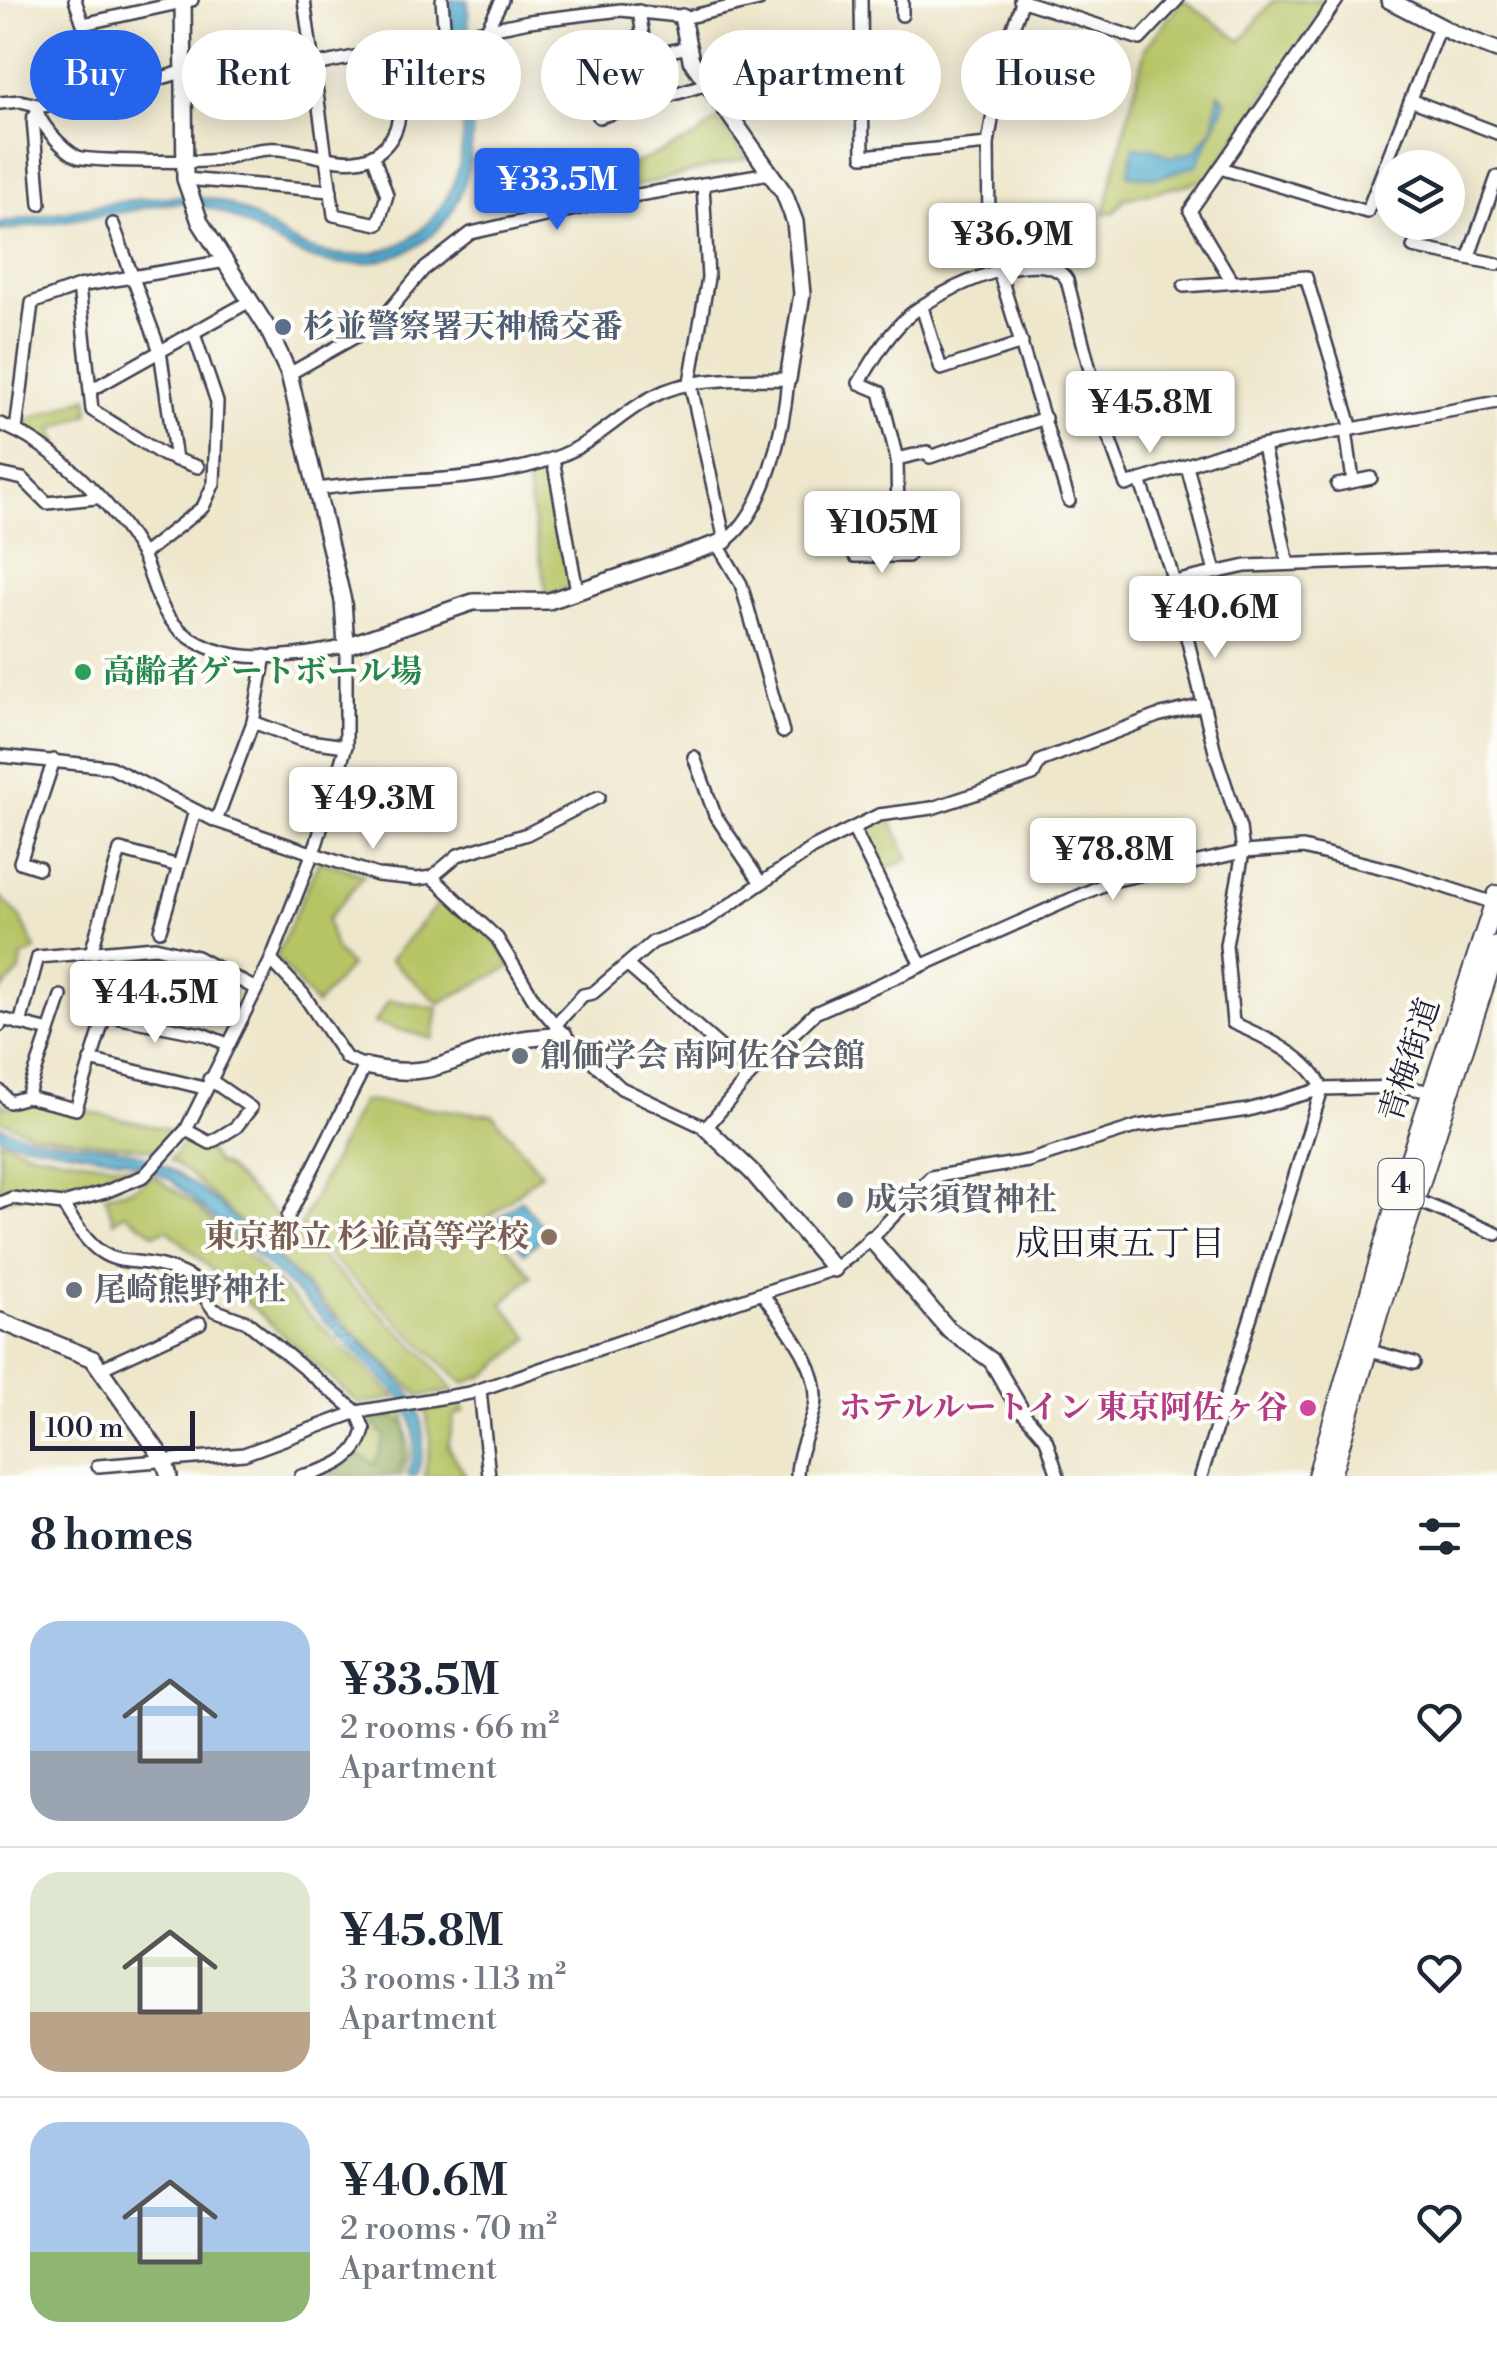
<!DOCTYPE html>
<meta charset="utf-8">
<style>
body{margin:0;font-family:"Libre Bodoni","Noto Serif JP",serif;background:#f6f6f7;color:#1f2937;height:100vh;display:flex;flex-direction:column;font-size:38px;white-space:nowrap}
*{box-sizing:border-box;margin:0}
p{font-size:32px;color:#747a83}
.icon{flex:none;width:55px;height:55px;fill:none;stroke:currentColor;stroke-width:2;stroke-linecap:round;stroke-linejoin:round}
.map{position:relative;height:1476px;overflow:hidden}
.drawer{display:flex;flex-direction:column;background:#fff;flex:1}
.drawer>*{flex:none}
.hud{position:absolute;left:30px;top:30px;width:1438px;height:90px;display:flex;gap:20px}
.fabs{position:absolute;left:1375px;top:150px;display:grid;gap:20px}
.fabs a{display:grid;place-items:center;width:90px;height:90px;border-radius:50%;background:#fff;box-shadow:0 5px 25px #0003;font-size:50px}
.scale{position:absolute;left:30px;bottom:25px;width:165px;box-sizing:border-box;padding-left:10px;border:5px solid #22223b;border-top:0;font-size:28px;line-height:35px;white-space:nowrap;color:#22223b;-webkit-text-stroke:8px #fdfcf7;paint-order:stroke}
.price{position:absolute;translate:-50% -85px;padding:0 22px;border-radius:10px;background:#fff;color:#222;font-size:32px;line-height:65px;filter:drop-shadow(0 2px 5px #0008)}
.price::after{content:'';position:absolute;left:50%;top:60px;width:30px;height:22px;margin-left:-15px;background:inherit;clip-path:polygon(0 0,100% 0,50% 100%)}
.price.active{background:#2563eb;color:#fff}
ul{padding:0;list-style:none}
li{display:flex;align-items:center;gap:30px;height:250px;padding:0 30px}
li+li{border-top:2px solid #e0e1e3}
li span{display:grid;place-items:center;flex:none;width:280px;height:200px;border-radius:30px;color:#555}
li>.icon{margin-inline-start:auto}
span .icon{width:120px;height:120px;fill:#fffc;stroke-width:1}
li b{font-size:42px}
h2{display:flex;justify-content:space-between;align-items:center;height:120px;padding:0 30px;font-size:42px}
.pill{padding:0 35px;border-radius:45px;background:#fff;box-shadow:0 5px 25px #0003;font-size:35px;line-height:90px}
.pill.active{background:#2563eb;color:#fff}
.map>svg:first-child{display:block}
.green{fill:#b7c466;stroke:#6c7350;stroke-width:2.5}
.forest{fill:#91aa5b;stroke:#5a664b;stroke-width:2.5}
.water{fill:#4faacd;stroke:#386684;stroke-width:2.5}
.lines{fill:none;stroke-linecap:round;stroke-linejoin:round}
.minor-casing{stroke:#414051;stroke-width:16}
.tertiary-casing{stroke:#414051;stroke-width:20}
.primary-casing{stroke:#414051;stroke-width:22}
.minor{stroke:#fff;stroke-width:11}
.tertiary{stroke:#fff;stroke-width:15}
.primary{stroke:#fff;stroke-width:18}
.service-dot{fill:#5c6f8a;stroke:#fdfcf7;stroke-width:4}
.leisure-dot{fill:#2e9e5b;stroke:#fdfcf7;stroke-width:4}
.worship-dot{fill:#6b7280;stroke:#fdfcf7;stroke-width:4}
.education-dot{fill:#8d6e63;stroke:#fdfcf7;stroke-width:4}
.hotel-dot{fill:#d1479c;stroke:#fdfcf7;stroke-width:4}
.labels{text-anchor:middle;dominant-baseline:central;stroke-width:8;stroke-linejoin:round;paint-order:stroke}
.shield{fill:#fdfcf7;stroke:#646373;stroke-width:2.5}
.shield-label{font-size:30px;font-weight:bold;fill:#22223b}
.service-label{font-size:32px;font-weight:bold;fill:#4e5e75;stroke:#fdfcf7;text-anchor:start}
.leisure-label{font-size:32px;font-weight:bold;fill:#27864d;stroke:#fdfcf7;text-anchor:start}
.worship-label{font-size:32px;font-weight:bold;fill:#5b616d;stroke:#fdfcf7;text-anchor:start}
.street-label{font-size:32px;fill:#22223b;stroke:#fdfcf7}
.education-label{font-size:32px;font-weight:bold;fill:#785e54;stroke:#fdfcf7;text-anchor:end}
.hotel-label{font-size:32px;font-weight:bold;fill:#b23c85;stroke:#fdfcf7;text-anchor:end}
.neighbourhood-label{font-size:35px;fill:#22223b;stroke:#fdfcf7}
</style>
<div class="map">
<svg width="1497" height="1476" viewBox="0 0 1497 1476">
<rect width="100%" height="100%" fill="#fdfcf7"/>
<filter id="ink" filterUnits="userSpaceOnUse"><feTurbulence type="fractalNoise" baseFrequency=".01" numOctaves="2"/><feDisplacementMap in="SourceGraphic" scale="20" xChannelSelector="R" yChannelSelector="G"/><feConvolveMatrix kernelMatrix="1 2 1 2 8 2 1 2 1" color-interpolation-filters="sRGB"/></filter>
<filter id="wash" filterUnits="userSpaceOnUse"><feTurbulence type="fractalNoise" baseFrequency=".0048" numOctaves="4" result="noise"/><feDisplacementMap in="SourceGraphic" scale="40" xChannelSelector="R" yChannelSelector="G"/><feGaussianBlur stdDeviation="2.25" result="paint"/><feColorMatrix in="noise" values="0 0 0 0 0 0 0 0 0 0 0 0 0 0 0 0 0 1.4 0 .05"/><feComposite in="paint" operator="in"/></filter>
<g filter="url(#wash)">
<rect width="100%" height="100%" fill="#eee7cc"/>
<!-- green -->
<g class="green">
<polygon points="1183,0 1241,41 1273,0 1331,0 1207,180 1124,199 1115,212 1104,213 1145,48"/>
<polygon points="717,119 747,158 562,205 557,175 588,169 604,177 698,136"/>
<polygon points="88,397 89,414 53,429 62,454 21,430 20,423"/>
<polygon points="546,467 571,585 547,596 525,475"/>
<polygon points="890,818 909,859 877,873 858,830"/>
<polygon points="319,860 364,875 327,920 335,949 350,966 316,1005 276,957"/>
<polygon points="445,895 495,940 512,966 439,1003 390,960"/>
<polygon points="0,896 21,918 36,950 22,957 20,971 0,992"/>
<polygon points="389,1000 438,1008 433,1039 374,1023"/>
<polygon points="27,1098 175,1131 162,1151 33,1134 0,1120 0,1100 4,1107"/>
<polygon points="362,1101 493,1115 541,1173 486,1220 532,1276 502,1304 530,1338 485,1376 463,1383 299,1228"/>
<polygon points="188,1136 207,1149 218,1165 222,1164 428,1358 454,1391 420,1396 192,1176 170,1160"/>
<path d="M0,1140L31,1152L137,1168C90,1213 48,1181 0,1201Z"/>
<polygon points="154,1176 195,1205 396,1398 359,1404 167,1229 155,1234 124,1213 114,1222 105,1195 132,1189"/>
<polygon points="461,1400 464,1412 455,1415 448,1446 466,1476 424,1476 431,1441 425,1407"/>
<polygon points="404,1410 410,1453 402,1476 325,1476 345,1466 369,1428 365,1415"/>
</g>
<!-- forest -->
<polygon class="forest" points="394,1417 406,1425 404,1458 396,1476 328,1476 358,1454 375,1465 385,1437 371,1420"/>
<!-- water -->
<g class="water">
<path d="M450,0H468C467,86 502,218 395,256C366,266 334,267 305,256C262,240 229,204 181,203C164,202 145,208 128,211C85,217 43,224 0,231V223C56,215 159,188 211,199C252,207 281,243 321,252C354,260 395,254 421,230C493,163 450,84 450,0Z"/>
<polygon points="1219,93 1226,102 1197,165 1157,178 1128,175 1134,147 1155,149 1171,157 1194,152 1213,128"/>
<path d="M0,1126C47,1149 102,1138 149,1158C213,1187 279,1263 329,1313C357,1339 387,1364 411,1394C425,1422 427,1446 416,1476H407C420,1449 416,1424 403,1399L292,1288L170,1179L127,1160L9,1140L0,1136Z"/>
<polygon points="521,1200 548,1233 524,1253 497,1220"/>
</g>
</g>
<g filter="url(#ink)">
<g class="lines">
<!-- minor casing -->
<g class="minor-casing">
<g id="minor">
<polyline points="75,0 83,24 192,0"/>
<polyline points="304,0 334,215 378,224 387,195 373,155"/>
<polyline points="442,0 445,37"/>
<polyline points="861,0 863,156 988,144"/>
<polyline points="1020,0 1140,39 1177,0"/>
<polyline points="1023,0 1003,54 988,144 989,222 998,268 1069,501"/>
<polyline points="902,15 902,0"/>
<polyline points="488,27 502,0"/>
<polyline points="630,39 643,36 639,11"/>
<polyline points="598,68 688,47"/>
<polyline points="1411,100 1497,133"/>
<polyline points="0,103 20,101 41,106 85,101 182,72 296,69 529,21 621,10 688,17 759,0"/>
<path d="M36,105C37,122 63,150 78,157C86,161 203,163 216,160C233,157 250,150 268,149C306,146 355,179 386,145C410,119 396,80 390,49"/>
<polyline points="36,114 33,118 40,204"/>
<polyline points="599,117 707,84"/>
<polyline points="1220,168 1367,212 1439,27"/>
<polyline points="185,179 331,191"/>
<polyline points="113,224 160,351 176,460"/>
<polyline points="1413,247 1497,264"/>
<polyline points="1469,256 1497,177"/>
<polyline points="1231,280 1190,211 1337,0"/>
<polyline points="79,286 92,410 163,455 198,467"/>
<polyline points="1184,286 1306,277 1352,429"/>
<polyline points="922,307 941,369 1022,343"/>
<polyline points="289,374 378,324 423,270 471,233 632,196 770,173"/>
<polyline points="91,390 250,301"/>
<path d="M0,424C53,444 112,502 140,551C151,571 154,596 167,615C206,671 288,659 346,646V746L317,842L271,960L186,1130L144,1176L105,1192L63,1204L12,1198L0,1203"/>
<polyline points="16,430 32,303 79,286 226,261"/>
<polyline points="1346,430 1353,481"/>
<polyline points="1263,446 1288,564"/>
<polyline points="553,459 577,591"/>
<polyline points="897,459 927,452 930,457 1045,418"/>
<polyline points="1187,466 1215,572"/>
<polyline points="0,474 23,479 47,503 96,498"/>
<path d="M1140,480L1170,568L1216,756L1240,828L1243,852L1226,945L1233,1023C1261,1035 1313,1059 1322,1089L1201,1476"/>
<polyline points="1337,485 1371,478"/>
<path d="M318,489C397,477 477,486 554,458C593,445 618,415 652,397C693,375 743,380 788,379C784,427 766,513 725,541L690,382L708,278L703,184"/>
<polyline points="718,545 741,584 783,732"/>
<polyline points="142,555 203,507 214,483 217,402 194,334"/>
<path d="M855,556H908L898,520L897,459L880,392L859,383C874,359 888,333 911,314C937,292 1042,240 1067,280L1103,421L1126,485L1223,453L1497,402"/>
<polyline points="1174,582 1246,566 1497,557"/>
<polyline points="253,722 265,656"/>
<polyline points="0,756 110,767 216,821 377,875 417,879 432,877 458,855 527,834 599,797"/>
<polyline points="694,757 715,815 761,883"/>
<polyline points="216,821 253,722 301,740 346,746"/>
<polyline points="853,828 921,965"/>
<polyline points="39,868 20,862 54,760"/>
<polyline points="432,877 497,938 535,1001 564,1035 621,1088 706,1128 751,1074 815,1013 1112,881 1243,852 1303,848 1399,872 1494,903"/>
<polyline points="160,930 179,866"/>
<polyline points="91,953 120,850 179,866 195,811"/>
<polyline points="271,960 303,994 346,1058 365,1066 288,1217"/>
<polyline points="628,966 751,1074"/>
<polyline points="20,1024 38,957 155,947 197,957 254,988"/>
<polyline points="556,1024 583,995 593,993 653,942 703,923 813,848 879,815 932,808 1033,775 1040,761 1157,716 1203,705"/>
<polyline points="0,1025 2,1019 49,1031"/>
<polyline points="90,1060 204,1088"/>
<polyline points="0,1091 9,1102 27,1097 76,1109 105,1015 202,1034 225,1043"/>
<polyline points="27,1097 61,996"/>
<polyline points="186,1130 210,1143 236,1127 251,1108 209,1079"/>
<polyline points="1416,1200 1497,1234"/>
<path d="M63,1204C111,1290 127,1243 191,1278L214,1310L247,1322L357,1412L364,1429C358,1460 329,1470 301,1476"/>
<polyline points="762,1293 834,1269 871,1239 931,1177 1028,1161 1138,1126 1248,1110 1322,1089 1405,1087 1432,1092"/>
<polyline points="1367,1350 1414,1363"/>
<polyline points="102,1368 200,1323"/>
<polyline points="480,1390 489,1476"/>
<polyline points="1020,1409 1046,1439 1058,1476"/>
<path d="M98,1466L244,1454L357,1412L470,1393L762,1293C782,1323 823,1367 815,1407C810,1430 797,1452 797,1476"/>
</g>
</g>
<!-- tertiary casing -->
<g class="tertiary-casing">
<g id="tertiary">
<polyline points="183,0 185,179 200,222 268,329 289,374 343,601 346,646 473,602 549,601 725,541"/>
<polyline points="1389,0 1455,34 1497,50"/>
<polyline points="682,17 691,60 784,193 795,222 802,294 788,379"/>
<path d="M365,1066C438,1083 453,1054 517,1040C532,1037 548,1037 564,1035"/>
<polyline points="706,1128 752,1172 834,1269"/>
<polyline points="871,1239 948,1329 992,1361 1020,1409"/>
<polyline points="0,1321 93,1359 164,1460 169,1476"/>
</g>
</g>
<!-- primary casing -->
<g class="primary-casing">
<g id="primary">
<polyline points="1317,1476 1401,1185 1497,895"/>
<polyline points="1331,1476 1379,1311 1497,946"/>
</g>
</g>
<!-- minor -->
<use href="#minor" class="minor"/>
<!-- tertiary -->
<use href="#tertiary" class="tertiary"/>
<!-- primary -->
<use href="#primary" class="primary"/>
</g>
</g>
<!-- markers -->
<circle class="service-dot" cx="283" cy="327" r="10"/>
<circle class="leisure-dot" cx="83" cy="672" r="10"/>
<g class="worship-dot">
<circle cx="520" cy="1056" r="10"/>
<circle cx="845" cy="1200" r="10"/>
<circle cx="74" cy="1290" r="10"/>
</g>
<circle class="education-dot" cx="549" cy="1237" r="10"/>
<circle class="hotel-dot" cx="1308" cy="1408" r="10"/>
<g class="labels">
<!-- shield labels -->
<rect class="shield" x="1378.5" y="1159" width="45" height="50" rx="8"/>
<g class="shield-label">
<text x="1401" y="1184">4</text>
</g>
<!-- service labels -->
<g class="service-label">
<text x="303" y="327">杉並警察署天神橋交番</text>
</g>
<!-- leisure labels -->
<g class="leisure-label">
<text x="103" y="672">高齢者ゲートボール場</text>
</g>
<!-- worship labels -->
<g class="worship-label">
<text x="540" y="1056">創価学会 南阿佐谷会館</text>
<text x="865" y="1200">成宗須賀神社</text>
<text x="94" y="1290">尾崎熊野神社</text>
</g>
<!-- street labels -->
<g class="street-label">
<text transform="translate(1410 1060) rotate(-72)">青梅街道</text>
</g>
<!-- education labels -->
<g class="education-label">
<text x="529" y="1237">東京都立 杉並高等学校</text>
</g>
<!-- hotel labels -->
<g class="hotel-label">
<text x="1288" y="1408">ホテルルートイン 東京阿佐ヶ谷</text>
</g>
<!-- neighbourhood labels -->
<g class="neighbourhood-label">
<text x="1120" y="1244">成田東五丁目</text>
</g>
</g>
</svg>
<div class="fabs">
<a><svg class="icon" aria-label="layers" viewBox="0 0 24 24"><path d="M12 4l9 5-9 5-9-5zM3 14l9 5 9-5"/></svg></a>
</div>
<div class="scale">100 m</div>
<b class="price active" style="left:557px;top:233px">¥33.5M</b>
<b class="price" style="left:1012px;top:288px">¥36.9M</b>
<b class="price" style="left:1150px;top:456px">¥45.8M</b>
<b class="price" style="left:882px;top:576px">¥105M</b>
<b class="price" style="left:1215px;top:661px">¥40.6M</b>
<b class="price" style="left:373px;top:852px">¥49.3M</b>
<b class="price" style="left:1113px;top:903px">¥78.8M</b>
<b class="price" style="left:155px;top:1046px">¥44.5M</b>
<div class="hud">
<a class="pill active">Buy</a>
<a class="pill">Rent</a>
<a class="pill">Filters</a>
<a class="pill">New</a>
<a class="pill">Apartment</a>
<a class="pill">House</a>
</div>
</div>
<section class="drawer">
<h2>8 homes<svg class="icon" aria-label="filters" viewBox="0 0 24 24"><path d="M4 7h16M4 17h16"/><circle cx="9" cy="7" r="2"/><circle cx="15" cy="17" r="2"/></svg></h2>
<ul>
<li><span style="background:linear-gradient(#a9c7e8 65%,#9aa5b1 0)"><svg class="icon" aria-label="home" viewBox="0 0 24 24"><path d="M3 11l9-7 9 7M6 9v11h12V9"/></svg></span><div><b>¥33.5M</b><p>2 rooms · 66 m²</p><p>Apartment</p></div><svg class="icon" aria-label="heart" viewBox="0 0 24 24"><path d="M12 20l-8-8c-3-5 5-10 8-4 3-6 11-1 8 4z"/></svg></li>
<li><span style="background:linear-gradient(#dfe7d0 70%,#b9a48a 0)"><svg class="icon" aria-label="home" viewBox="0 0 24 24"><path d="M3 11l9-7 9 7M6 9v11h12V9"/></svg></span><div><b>¥45.8M</b><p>3 rooms · 113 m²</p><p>Apartment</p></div><svg class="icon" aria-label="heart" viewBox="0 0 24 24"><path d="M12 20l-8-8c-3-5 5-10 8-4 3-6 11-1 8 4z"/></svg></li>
<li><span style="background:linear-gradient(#a9c7e8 65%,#8fb573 0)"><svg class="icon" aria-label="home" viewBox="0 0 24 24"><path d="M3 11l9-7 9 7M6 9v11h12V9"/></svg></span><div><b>¥40.6M</b><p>2 rooms · 70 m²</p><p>Apartment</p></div><svg class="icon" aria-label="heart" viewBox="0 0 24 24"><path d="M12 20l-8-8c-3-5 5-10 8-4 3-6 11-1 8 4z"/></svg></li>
</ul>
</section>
